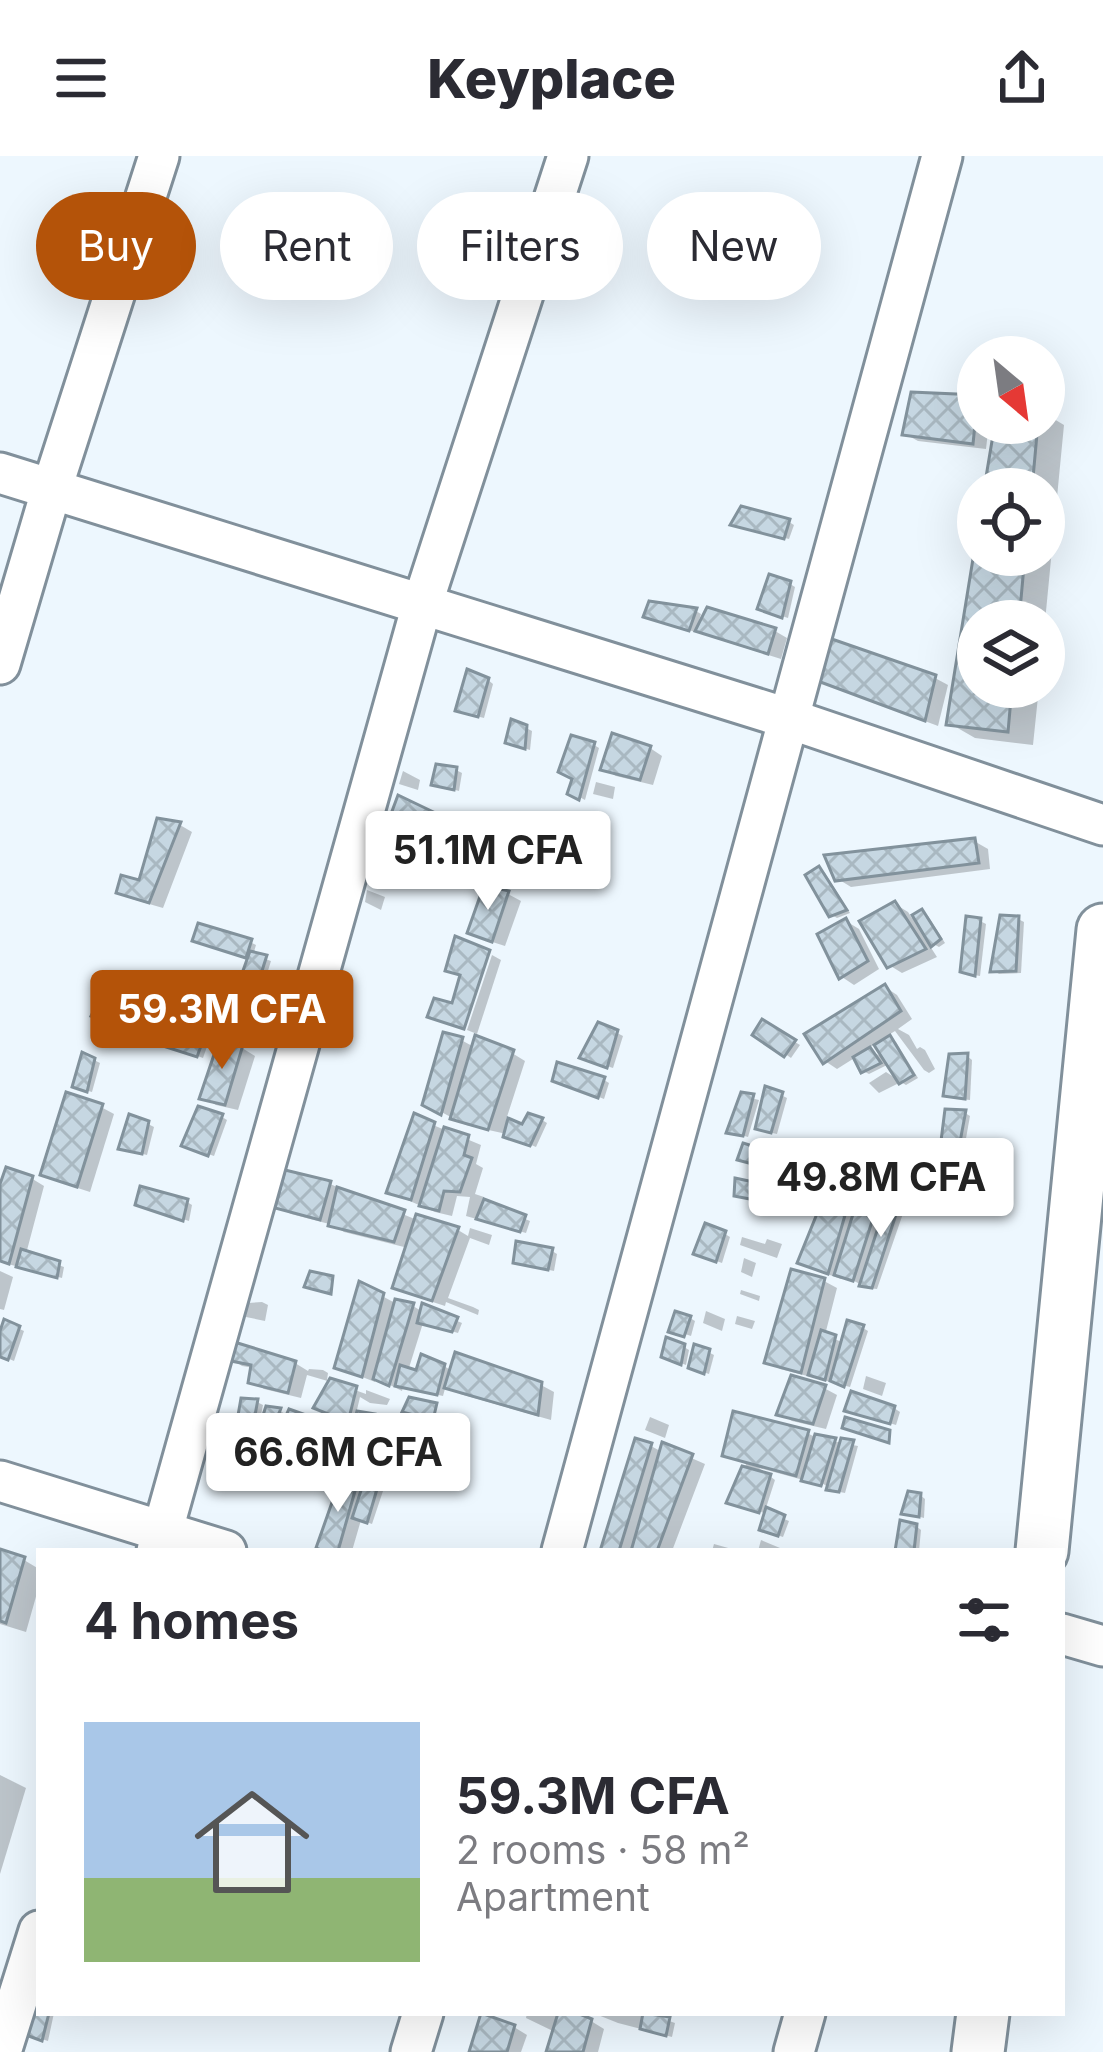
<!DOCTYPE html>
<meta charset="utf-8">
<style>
body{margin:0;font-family:Inter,sans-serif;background:#f7f7f7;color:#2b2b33;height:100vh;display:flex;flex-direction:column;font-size:45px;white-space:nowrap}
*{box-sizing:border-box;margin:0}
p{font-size:39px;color:#7c7c81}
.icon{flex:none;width:66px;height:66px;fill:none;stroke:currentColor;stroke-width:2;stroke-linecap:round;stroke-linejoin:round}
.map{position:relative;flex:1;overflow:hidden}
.details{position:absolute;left:36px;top:1392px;width:1029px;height:468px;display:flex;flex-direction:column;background:#fff;border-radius:0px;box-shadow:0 12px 48px #0002}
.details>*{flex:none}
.hud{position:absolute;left:36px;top:36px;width:1032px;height:108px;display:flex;gap:24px}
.needle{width:78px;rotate:151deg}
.fabs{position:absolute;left:957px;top:180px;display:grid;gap:24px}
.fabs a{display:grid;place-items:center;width:108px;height:108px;border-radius:50%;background:#fff;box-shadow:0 12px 48px #0002;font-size:60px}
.price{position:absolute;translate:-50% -102px;padding:0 27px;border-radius:12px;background:#fff;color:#222;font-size:39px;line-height:78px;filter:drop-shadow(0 3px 6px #0008)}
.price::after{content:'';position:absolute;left:50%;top:72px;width:36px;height:27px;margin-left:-18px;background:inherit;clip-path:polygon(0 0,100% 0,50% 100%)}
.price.current{background:#b45309;color:#fff}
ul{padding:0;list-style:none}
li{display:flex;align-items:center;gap:36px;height:300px;padding:0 48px}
li span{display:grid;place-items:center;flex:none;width:336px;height:240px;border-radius:0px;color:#555}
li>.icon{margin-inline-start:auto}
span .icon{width:144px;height:144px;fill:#fffc;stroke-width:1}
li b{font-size:51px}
h2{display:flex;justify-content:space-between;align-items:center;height:144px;padding:0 48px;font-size:51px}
.chip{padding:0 42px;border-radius:54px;background:#fff;box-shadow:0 12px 48px #0002;font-size:42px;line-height:108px}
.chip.current{background:#b45309;color:#fff}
header{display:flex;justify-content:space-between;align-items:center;height:156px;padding:0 48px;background:#fff;font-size:54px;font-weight:800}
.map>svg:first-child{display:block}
.shadow{fill:#0003;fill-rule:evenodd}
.building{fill:url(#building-cross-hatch);stroke:#82929c;stroke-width:3}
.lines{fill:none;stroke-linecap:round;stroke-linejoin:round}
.minor-casing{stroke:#81909b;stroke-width:45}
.tertiary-casing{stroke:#81909b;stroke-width:57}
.minor{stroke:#fff;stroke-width:39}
.tertiary{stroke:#fff;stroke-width:51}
</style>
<header><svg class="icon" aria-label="menu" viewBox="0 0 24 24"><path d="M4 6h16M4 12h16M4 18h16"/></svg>Keyplace<svg class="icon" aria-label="share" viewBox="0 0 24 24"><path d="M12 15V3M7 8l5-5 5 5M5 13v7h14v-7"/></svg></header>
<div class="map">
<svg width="1103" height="1896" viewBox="0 0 1103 1896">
<defs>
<pattern id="building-cross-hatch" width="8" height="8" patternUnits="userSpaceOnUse" patternTransform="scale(3)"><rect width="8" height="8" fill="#c6d7e2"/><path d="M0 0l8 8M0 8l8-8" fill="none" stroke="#a9b8c1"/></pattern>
</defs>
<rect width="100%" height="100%" fill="#edf7fe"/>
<!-- shadow -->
<g class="shadow">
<polygon points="914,239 978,242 978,267 989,267 986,293 918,285 905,278"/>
<polygon points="1044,257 1064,269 1044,476 1044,465 978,465 978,531 1039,531 1033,589 975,582 949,567 978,390 978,399 1044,399 1044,333 987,333 998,267 1044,267"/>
<polygon points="789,366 794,369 789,383 739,371"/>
<polygon points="790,428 795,431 788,462 766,455"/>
<polygon points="696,455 701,458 697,471 700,472 775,475 787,482 781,503 711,481 696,472 695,476 652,462"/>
<polygon points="935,522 948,529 938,570 832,530"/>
<polygon points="488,524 493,528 484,562 464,557"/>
<polygon points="526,572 532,575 530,594 514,589"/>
<polygon points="594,589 599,592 585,644 570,636 575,621"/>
<polygon points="650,592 662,600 653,629 616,620 604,613"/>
<polygon points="456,614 462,617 459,635 440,630"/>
<polygon points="403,615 420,624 418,634 399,628"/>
<polygon points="596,626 615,631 613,643 593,638"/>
<polygon points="400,643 451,668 448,681 395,657"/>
<polygon points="159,665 180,669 192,676 163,752 132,743 119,735 141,728"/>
<polygon points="387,671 406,678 401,692 383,684"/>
<polygon points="515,674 521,677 516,699 483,689"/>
<polygon points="571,678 576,681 569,712 538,701"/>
<polygon points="974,685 988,693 990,713 851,731 838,723"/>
<polygon points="819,713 825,717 850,757 837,762 832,759"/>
<polygon points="486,733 508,738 521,745 505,790 483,783"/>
<polygon points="367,734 385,741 381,754 365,746"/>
<polygon points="895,748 908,756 912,762 922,757 928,760 945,787 939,791 926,784 937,801 902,817 889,809"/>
<polygon points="1018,763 1024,766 1021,817 999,818 994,815"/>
<polygon points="846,765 859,773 879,813 854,829 842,821"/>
<polygon points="980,765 986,768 980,820 969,818"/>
<polygon points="250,786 256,789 253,799 271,805 253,863 233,853 250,802 201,787"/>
<polygon points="492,799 501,804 477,878 467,874"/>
<path d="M885,831L897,839L912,863L898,873L909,879L917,893L920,891L925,894L935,913L929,917L924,914L895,875L887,880L896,886L918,922L906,929L901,926L879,937L869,927L886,916L900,925L897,904L869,918L863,915L856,901L837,913L825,905ZM876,887L887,904L868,893Z"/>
<polygon points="763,867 800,889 791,902 756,878"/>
<polygon points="94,870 109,878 107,887 91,880"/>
<polygon points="171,873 210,882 203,902 172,891"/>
<polygon points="617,877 623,880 613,912 588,904"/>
<polygon points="463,885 474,891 512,897 525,905 506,964 523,972 542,964 547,967 536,991 502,977 466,969 426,948 457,886 462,888"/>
<polygon points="242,892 255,900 238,954 216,949 203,941"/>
<polygon points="967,900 972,904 970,944 952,942 946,939"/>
<polygon points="94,904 100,907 92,936 81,933"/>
<polygon points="604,924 609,927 604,943 561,926"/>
<polygon points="781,939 787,942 777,978 763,975"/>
<polygon points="743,940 759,944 748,981 730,976"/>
<polygon points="101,951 114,958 90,1036 56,1025 44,1018"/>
<polygon points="965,957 970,960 965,988 944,983"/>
<polygon points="222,961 227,964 214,1000 190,992"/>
<polygon points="148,968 154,971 147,999 126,994"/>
<polygon points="433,969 481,989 476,1008 483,1012 475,1038 484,1041 482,1045 530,1065 526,1077 466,1060 470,1041 457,1040 452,1060 435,1056 389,1036"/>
<polygon points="959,997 964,1000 960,1025 948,1024 942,1021"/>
<polygon points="904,1016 909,1019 906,1033 874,1022"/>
<polygon points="31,1022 44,1030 26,1098 64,1111 62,1122 0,1106 0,1038"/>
<polygon points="330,1028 417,1064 458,1074 468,1080 470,1072 492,1079 489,1089 470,1082 448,1142 473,1151 479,1154 478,1159 446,1146 445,1150 408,1138 395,1131 408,1092 344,1076 333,1069 291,1058 278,1051"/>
<polygon points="881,1034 891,1040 908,1043 877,1133 868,1132 842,1119 841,1123 813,1113 801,1106 849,1045 859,1051"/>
<polygon points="187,1046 192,1049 189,1065 144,1051"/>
<polygon points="725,1078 730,1081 722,1107 702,1100"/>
<polygon points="742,1081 765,1088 767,1083 782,1088 777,1102 740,1089"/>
<polygon points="552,1095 557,1098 554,1115 521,1108"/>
<polygon points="744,1102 756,1107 752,1121 741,1116"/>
<polygon points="0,1115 13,1121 4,1154 0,1153"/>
<polygon points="793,1116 824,1125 837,1132 825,1179 844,1187 863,1172 868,1175 850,1231 780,1213 767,1205"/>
<polygon points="741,1134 760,1140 759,1145 740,1138"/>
<polygon points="382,1140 397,1148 413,1150 423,1156 424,1151 462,1167 458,1177 423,1167 408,1215 418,1217 444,1210 452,1215 541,1229 554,1236 551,1264 460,1238 446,1229 443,1240 403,1231 402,1235 376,1222 375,1226 337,1211"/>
<polygon points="262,1146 268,1149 265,1165 246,1161 247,1147"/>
<polygon points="706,1155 725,1163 722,1175 703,1167"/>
<polygon points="737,1160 755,1165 752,1173 735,1168"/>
<polygon points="690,1162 695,1165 691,1180 673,1174"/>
<polygon points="6,1167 24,1175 14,1205 0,1199 0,1185"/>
<polygon points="684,1191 689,1194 686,1209 670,1203"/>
<polygon points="708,1196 714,1199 709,1218 697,1214"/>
<polygon points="230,1202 295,1207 308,1215 309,1213 323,1214 328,1217 327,1224 366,1238 366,1234 390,1243 387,1249 370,1247 360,1241 356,1258 379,1264 367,1315 344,1306 289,1295 257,1278 256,1281 244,1278 257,1246 263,1249 260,1264 264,1265 280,1255 289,1260 291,1257 353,1281 357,1268 322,1254 331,1226 307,1219 301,1242 264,1233 251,1225 254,1212 242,1210"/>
<polygon points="866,1220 886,1227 882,1240 863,1233"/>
<polygon points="824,1232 837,1239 826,1273 792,1265 780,1258"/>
<polygon points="894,1252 900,1256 896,1269 853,1256"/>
<polygon points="650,1261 669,1269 665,1282 645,1274"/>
<polygon points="402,1267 429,1271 435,1274 432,1284 404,1280 399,1277"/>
<polygon points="807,1277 817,1282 858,1290 845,1337 835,1335 810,1320 807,1325 759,1312 775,1324 765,1355 789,1365 783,1381 768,1376 767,1358 730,1346 746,1308 725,1299"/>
<polygon points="380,1282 396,1287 392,1307 376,1301"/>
<polygon points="651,1290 662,1296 664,1290 705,1308 672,1395 603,1395"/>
<polygon points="368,1323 385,1329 372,1368 361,1364 352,1395 326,1395 357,1324 366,1329"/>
<polygon points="920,1339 925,1343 924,1362 905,1357"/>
<polygon points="916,1370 921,1374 919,1395 898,1395"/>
<polygon points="761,1384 780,1392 779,1395 758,1395"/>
<polygon points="714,1388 739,1395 712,1395"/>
<polygon points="0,1396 24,1404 39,1413 39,1430 26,1476 0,1468"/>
<polygon points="0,1619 26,1632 0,1718"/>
<polygon points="39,1845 39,1857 54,1857 48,1885 35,1881"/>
<polygon points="527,1857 568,1857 591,1865 604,1873 598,1896 550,1896 555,1876 526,1862"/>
<polygon points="593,1857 653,1857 652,1859 675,1867 672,1881 618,1867"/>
<polygon points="514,1871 527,1879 521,1896 472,1896"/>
</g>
<!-- building -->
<g class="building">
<polygon points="911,236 978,239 973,288 902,279"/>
<polygon points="995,267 1038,267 1032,333 984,333"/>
<polygon points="741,350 790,363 784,383 730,369"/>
<polygon points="978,372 978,399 1025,399 1019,465 978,465 978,531 1012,531 1008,576 946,569"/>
<polygon points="769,418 791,425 782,462 757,453"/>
<polygon points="649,445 697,452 689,475 643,461"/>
<polygon points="707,451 776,472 768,498 695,475"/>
<polygon points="826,481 936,519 925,565 815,524"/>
<polygon points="467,513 489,522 478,561 455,555"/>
<polygon points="511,563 527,569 525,593 505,587"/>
<polygon points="612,577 651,590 640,624 600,614"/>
<polygon points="571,579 595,586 579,644 567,638 572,623 558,616"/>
<polygon points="436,608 457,611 454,634 431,629"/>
<polygon points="398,639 446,662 442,681 391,658"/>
<polygon points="486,661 516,671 511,698 474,688"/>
<polygon points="157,662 181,666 149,747 116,737 121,719 139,724"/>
<polygon points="538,671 572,675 564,711 529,700"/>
<polygon points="975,682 979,707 835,725 824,699"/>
<polygon points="493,704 520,710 517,728 487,719"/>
<polygon points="819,710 847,754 829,761 805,719"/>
<polygon points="484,729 509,735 492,786 467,777"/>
<polygon points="895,745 926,793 887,812 859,765"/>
<polygon points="922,753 941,783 931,791 912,759"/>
<polygon points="1000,759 1019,760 1016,815 990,816"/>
<polygon points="966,760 981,762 975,820 960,816"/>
<polygon points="846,762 868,805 839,823 817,778"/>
<polygon points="198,767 252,783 246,802 192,785"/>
<polygon points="455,780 490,794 464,873 427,861 434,842 452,847 460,819 445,815"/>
<polygon points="250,795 267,799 247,862 229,854"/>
<polygon points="885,828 901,855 823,908 804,878"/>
<polygon points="98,845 150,862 145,878 91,860"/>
<polygon points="762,863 796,884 784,901 752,879"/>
<polygon points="598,866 618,874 607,912 579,902"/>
<polygon points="169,869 206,876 197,901 163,890"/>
<polygon points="443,876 463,881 441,959 422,949"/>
<polygon points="475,879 514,894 488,974 450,963"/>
<polygon points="890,879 914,919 899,928 874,889"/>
<polygon points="220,881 243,889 225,949 199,943"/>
<polygon points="870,891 881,907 861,917 853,901"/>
<polygon points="82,896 95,902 87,936 72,931"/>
<polygon points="968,897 965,943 943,940 949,898"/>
<polygon points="557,906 605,921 598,942 552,925"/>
<polygon points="765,930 783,936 771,977 755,973"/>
<polygon points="66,936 103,948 77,1031 40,1019"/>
<polygon points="741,936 754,938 743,980 726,977"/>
<polygon points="198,950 223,958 208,1000 181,990"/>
<polygon points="945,953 966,954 960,986 941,985"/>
<polygon points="414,957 435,966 411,1044 386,1037"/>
<polygon points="528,957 543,962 530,990 503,981 508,962 522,968"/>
<polygon points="129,958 149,965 142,998 118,993"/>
<polygon points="444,971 469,979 464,999 472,1002 460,1036 444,1035 439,1055 419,1050"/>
<polygon points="743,987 795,1003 792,1018 737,1004"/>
<polygon points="941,992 960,994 955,1024 939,1023"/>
<polygon points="873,1003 905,1014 900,1032 865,1020"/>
<polygon points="6,1011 33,1020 9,1108 0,1105 0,1028"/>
<polygon points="285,1014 331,1025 320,1064 275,1052"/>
<polygon points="735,1022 758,1027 755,1044 734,1040"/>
<polygon points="863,1026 883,1031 853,1125 834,1119"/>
<polygon points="140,1030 188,1043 183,1065 135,1049"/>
<polygon points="337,1031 405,1054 394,1086 328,1070"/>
<polygon points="890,1035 903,1037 872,1132 859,1130"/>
<polygon points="825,1038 850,1042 828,1118 797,1107"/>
<polygon points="484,1043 526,1059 520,1076 476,1063"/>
<polygon points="416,1058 459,1071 432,1145 392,1132"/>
<polygon points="705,1067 726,1075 716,1106 693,1098"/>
<polygon points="516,1085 553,1092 548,1114 513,1107"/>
<polygon points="21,1093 60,1105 57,1122 16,1111"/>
<polygon points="791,1113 825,1122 801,1217 764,1207"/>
<polygon points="310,1115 333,1120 331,1138 304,1131"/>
<polygon points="359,1125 384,1137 362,1221 334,1212"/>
<polygon points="395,1143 414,1147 389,1230 373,1223"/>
<polygon points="422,1147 458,1161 452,1176 417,1167"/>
<polygon points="675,1155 691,1160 684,1181 668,1176"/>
<polygon points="4,1163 20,1170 8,1204 0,1201 0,1175"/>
<polygon points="847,1164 864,1169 844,1231 830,1225"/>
<polygon points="821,1174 836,1179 825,1224 808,1219"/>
<polygon points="666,1181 685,1188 681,1209 661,1201"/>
<polygon points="231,1185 296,1205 288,1237 248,1227 251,1209 226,1204"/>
<polygon points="694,1188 710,1193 704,1218 688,1212"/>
<polygon points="455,1196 542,1226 538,1259 444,1232"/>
<polygon points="421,1198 445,1208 437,1239 395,1230 400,1209 416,1214"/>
<polygon points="791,1219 826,1229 813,1268 776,1259"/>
<polygon points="330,1222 357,1230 348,1266 313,1252"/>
<polygon points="851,1235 895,1250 890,1268 844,1255"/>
<polygon points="409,1241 437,1247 433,1264 402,1256"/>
<polygon points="241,1242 258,1243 251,1281 235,1277"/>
<polygon points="266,1250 281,1252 269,1285 256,1281"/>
<polygon points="289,1253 345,1273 334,1302 273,1289"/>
<polygon points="357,1255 375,1258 361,1314 342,1309"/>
<polygon points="733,1255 809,1274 796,1320 722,1300"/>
<polygon points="845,1261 890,1274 889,1287 842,1272"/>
<polygon points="400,1264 430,1268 426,1282 395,1278"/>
<polygon points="815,1278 836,1282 821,1330 801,1325"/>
<polygon points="635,1282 652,1287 619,1395 600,1395"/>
<polygon points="841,1282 854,1284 839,1336 826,1334"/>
<polygon points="662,1286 693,1298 657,1395 631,1395"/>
<polygon points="742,1310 771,1318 759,1357 726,1347"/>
<polygon points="342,1318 359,1321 338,1395 323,1395 316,1392"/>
<polygon points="366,1319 380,1323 367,1367 352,1362"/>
<polygon points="908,1335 921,1337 919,1361 901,1358"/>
<polygon points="766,1351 785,1359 778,1380 759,1374"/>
<polygon points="900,1364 917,1368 914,1395 895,1395"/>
<polygon points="0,1393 25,1401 6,1467 0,1465"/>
<polygon points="35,1840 39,1842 39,1857 49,1857 42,1885 26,1879"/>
<polygon points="481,1857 515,1869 507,1896 469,1896"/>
<polygon points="558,1857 577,1857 592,1863 583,1896 546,1896"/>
<polygon points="643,1857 670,1861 666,1880 640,1873"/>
</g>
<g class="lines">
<!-- minor casing -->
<g class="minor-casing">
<g id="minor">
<polyline points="0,317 787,562 1103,669"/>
<polyline points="0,508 52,332 159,0"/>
<polyline points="0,1325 226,1395"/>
<polyline points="157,1395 422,449 568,0"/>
<polyline points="562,1395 942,0"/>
<polyline points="1062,1478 1103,1490"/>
<polyline points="1,1896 39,1775"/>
<polyline points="411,1896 423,1857"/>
<polyline points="794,1896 805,1857"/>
</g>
</g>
<!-- tertiary casing -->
<g class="tertiary-casing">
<g id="tertiary">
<polyline points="1042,1395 1103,774"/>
<polyline points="978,1896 983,1857"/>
</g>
</g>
<!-- minor -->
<use href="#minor" class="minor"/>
<!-- tertiary -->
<use href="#tertiary" class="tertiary"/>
</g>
</svg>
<div class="fabs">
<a><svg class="needle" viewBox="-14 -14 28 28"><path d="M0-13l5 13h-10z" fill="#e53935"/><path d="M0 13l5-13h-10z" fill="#7c7c81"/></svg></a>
<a><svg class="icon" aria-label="locate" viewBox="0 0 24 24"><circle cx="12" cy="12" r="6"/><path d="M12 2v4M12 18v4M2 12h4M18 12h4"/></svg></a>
<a><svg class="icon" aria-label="layers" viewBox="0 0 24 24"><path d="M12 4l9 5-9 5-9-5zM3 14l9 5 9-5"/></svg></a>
</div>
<b class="price" style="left:488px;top:757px">51.1M CFA</b>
<b class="price current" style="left:222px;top:916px">59.3M CFA</b>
<b class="price" style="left:881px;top:1084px">49.8M CFA</b>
<b class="price" style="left:338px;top:1359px">66.6M CFA</b>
<div class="hud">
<a class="chip current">Buy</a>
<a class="chip">Rent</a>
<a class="chip">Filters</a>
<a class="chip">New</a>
</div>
<section class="details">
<h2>4 homes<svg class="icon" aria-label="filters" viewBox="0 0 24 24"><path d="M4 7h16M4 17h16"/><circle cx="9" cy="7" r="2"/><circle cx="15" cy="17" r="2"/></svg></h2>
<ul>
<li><span style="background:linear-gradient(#a9c7e8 65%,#8fb573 0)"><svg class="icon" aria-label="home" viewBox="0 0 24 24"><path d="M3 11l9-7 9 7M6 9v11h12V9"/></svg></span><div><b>59.3M CFA</b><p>2 rooms · 58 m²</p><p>Apartment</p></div></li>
</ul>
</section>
</div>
